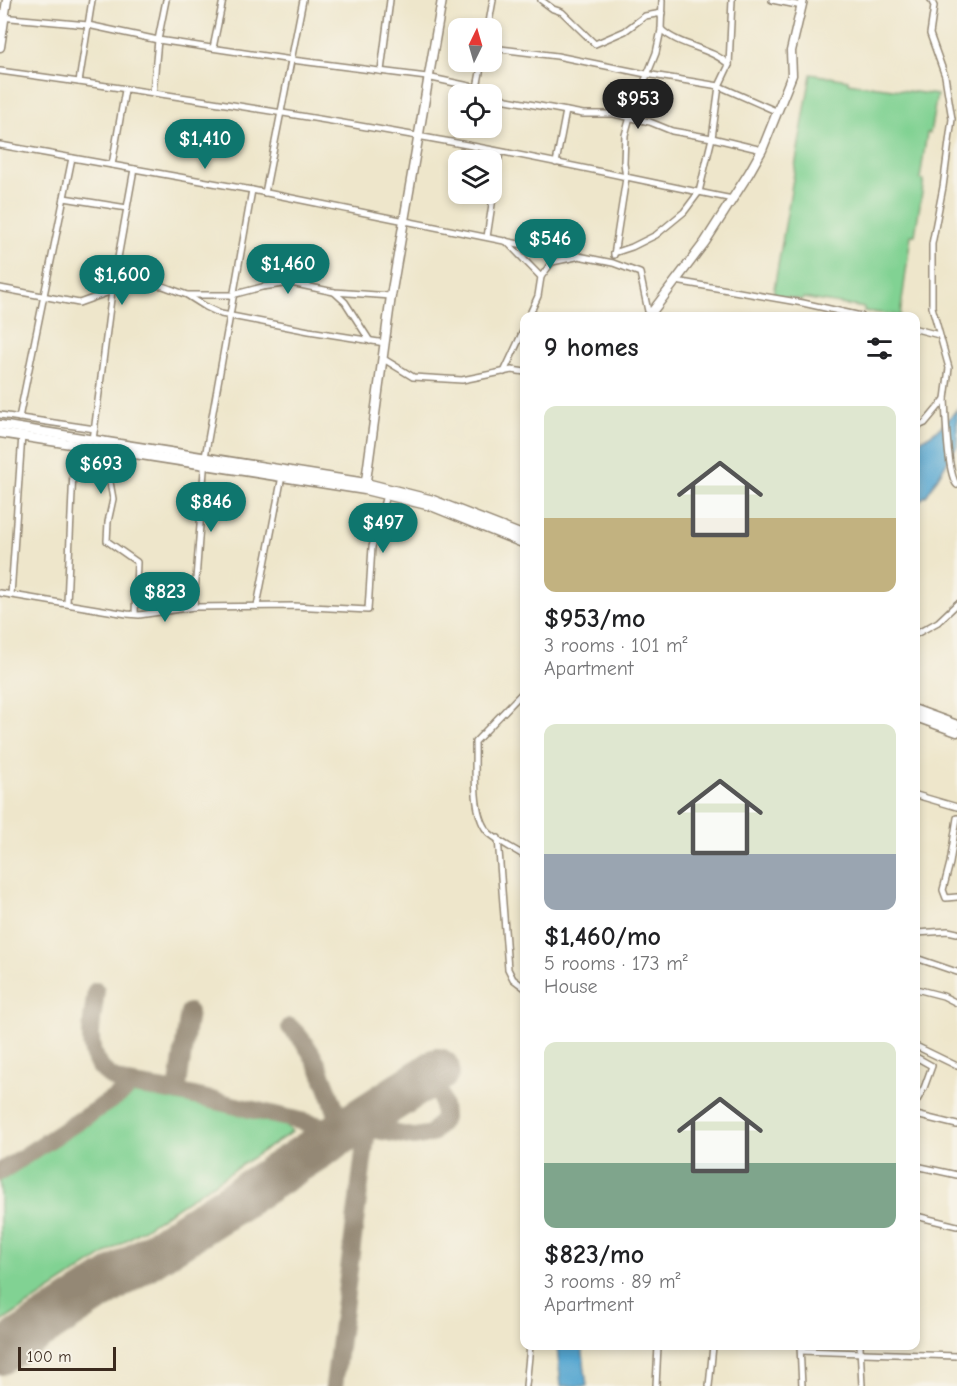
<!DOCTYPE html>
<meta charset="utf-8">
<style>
body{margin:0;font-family:"Comic Neue",sans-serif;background:#f6f6f6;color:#202124;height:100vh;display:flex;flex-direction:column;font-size:22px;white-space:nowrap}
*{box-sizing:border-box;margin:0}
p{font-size:20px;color:#757577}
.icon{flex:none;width:33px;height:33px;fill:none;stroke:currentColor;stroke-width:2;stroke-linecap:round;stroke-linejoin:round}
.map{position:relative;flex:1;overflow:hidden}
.sheet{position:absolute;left:520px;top:312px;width:400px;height:1038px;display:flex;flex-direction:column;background:#fff;border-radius:12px;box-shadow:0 3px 9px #0003}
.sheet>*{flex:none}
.needle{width:39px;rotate:5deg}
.buttons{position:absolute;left:448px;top:18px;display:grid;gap:12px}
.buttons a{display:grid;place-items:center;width:54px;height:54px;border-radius:12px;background:#fff;box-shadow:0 3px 9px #0003;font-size:30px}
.scale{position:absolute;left:18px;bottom:15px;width:98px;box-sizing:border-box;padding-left:6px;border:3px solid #3b2a1e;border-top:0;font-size:16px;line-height:21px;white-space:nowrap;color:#3b2a1e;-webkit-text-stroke:4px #f7f3e8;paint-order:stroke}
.price{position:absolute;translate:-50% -51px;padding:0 14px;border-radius:21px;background:#0f766e;color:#fff;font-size:20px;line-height:39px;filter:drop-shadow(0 2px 3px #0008)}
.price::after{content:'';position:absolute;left:50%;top:36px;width:18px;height:14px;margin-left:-9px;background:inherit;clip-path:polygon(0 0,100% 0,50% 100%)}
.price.selected{background:#222;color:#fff}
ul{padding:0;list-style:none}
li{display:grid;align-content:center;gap:12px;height:318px;padding:0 24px}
li span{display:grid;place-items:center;height:186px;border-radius:12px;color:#555}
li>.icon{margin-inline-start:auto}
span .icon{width:108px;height:108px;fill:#fffc;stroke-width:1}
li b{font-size:26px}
h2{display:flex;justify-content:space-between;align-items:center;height:72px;padding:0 24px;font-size:26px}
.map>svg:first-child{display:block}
.green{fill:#81d293;stroke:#5e7e58;stroke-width:1.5}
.water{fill:#55a6d0;stroke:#486877;stroke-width:1.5}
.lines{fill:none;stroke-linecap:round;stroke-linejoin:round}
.taxiway{stroke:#948874;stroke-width:18}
.runway{stroke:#948874;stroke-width:44}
.street-casing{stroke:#948874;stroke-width:8}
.secondary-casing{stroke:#948874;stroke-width:11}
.street{stroke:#fff;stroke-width:5}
.secondary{stroke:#fff;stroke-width:8}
</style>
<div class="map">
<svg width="957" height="1386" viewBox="0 0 957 1386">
<rect width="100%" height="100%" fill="#f7f3e8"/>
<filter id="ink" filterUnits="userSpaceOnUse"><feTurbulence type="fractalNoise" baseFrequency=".0167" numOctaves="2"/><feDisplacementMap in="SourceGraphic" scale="12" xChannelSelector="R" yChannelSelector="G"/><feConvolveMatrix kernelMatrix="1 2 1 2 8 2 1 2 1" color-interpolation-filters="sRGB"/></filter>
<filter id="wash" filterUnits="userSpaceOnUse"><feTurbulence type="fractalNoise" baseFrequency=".008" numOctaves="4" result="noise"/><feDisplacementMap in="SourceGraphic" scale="24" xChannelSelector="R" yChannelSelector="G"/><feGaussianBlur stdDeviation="1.35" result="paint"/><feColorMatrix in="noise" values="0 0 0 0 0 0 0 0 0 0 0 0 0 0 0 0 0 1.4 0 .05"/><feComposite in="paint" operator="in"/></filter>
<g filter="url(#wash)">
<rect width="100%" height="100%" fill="#eee6cb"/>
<!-- green -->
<g class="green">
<polygon points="811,74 848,80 848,83 937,95 930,133 927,133 920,179 924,180 915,235 911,235 900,316 864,311 864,308 803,298 803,300 773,295"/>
<polygon points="137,1092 281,1123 288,1127 292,1132 0,1323 0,1177 99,1112"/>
</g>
<!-- water -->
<g class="water">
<path d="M957,409V446L927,495L917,502L916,442C933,435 947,423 957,409Z"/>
<polygon points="557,1346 582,1346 587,1386 561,1386"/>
</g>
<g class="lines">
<!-- taxiway -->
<g class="taxiway">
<path d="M290,1027C320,1054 329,1095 343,1131"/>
<polyline points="127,1084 177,1092 189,1012"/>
<path d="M177,1092L343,1131L366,1128L414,1137L431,1134L444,1118C443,1100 441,1087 426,1077"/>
<path d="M0,1172L125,1091L127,1084C79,1068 91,1031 96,991"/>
<polyline points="334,1386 369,1114"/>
</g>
<!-- runway -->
<polyline class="runway" points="0,1353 438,1070"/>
</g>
</g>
<g filter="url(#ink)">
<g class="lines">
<!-- street casing -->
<g class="street-casing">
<g id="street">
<polyline points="541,0 553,9 562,12 595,44 625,31 645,16 662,13 661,16"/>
<polyline points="772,0 802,6"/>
<polyline points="0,17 88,25 158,40 292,60 427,77 488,90 507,100 583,114 614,114 650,122 672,131 712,138 762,150"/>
<polyline points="488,28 493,0"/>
<path d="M661,29C679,47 711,47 729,65"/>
<polyline points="213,48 223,0"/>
<polyline points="492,48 557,56 646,74 719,86 778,112"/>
<path d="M0,71C139,90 278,111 417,136C523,154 628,178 733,199"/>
<polyline points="381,71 390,0"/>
<polyline points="79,82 92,0"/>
<polyline points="477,88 482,62"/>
<polyline points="153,93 158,40 166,0"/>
<polyline points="0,145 252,190 613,263 640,273 649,316"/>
<polyline points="556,163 566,111"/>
<polyline points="112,165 125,90"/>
<polyline points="265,193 303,0"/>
<polyline points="64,198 127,208"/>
<polyline points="487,237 500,152"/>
<polyline points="506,241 541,277 538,296 529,316"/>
<polyline points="614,253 632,247 656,235 684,212 699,192 712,138 719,86 729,65 732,0"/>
<polyline points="614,255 626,178 624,163 625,135 630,117 656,53 661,30 662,0"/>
<polyline points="541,277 552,262 576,257"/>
<polyline points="676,281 803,303 861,316"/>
<polyline points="0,288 79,303 129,285 145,284 163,286 187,295 206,307 221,314 309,331 385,343"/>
<polyline points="334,292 345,302 370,341"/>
<polyline points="188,295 232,295 262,287 291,283 334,292 391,296"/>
<polyline points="916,329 939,335"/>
<polyline points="382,358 413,377 462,380 512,370 525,372"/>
<polyline points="504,372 525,327"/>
<path d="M945,399C946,416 947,475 957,485"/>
<polyline points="0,415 95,429"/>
<polyline points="19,418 72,158"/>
<polyline points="916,427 925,423 945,399 949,368 932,307 932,244 943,187 952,119 945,76 930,34 934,6 931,0"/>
<polyline points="93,440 112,291 134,169"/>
<polyline points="119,452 110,482 113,499 108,522 107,541 137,562 135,614"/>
<polyline points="0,593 127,614 139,615 194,607 293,606 368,610 372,547 386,495"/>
<polyline points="11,595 22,435"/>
<polyline points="67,603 73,471 86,447"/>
<polyline points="257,606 282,476"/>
<polyline points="194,607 205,457 252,190"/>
<polyline points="916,634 938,622 957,604"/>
<path d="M525,690L475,742C476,766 471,816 489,833C499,842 514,849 525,856"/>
<polyline points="916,795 957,807"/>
<polyline points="957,818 950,863 943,890 946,898 957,897"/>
<polyline points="498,838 508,969 513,979 525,988"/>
<polyline points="916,933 948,931 957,933"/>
<polyline points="916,958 957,972"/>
<polyline points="916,989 943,996 957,1003"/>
<polyline points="916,1046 957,1066"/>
<polyline points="916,1057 932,1066 924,1088 916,1102"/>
<polyline points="916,1115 957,1125"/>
<polyline points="916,1166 957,1175"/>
<polyline points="916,1216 957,1226"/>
<polyline points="800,1346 802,1386"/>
<polyline points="860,1346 862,1386"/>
<polyline points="801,1351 957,1356"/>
<polyline points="526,1386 530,1346"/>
<polyline points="656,1386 658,1346"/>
<polyline points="709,1386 713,1346"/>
</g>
</g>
<!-- secondary casing -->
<g class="secondary-casing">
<g id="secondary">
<polyline points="0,47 7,0"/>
<polyline points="649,316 705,242 749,173 762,150 792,75 791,51 803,0"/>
<polyline points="0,425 366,483 433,500 525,536"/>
<polyline points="0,433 365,490 431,506 525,544"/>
<polyline points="365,488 391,296 442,0"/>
<polyline points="916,710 957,725"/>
<polyline points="916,717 957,732"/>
</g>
</g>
<!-- street -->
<use href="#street" class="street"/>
<!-- secondary -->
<use href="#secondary" class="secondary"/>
</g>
</g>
</svg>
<div class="buttons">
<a><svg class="needle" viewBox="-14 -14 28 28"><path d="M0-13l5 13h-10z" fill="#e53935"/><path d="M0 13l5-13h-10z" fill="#757577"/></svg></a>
<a><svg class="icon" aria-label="locate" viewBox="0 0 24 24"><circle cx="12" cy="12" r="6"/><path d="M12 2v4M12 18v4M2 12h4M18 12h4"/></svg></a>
<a><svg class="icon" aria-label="layers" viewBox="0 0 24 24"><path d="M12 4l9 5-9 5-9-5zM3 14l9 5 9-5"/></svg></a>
</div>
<div class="scale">100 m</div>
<b class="price selected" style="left:638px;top:130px">$953</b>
<b class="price" style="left:205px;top:170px">$1,410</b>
<b class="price" style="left:550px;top:270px">$546</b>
<b class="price" style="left:288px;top:295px">$1,460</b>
<b class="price" style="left:122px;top:306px">$1,600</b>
<b class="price" style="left:101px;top:495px">$693</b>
<b class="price" style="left:211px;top:533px">$846</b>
<b class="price" style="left:383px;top:554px">$497</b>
<b class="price" style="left:165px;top:623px">$823</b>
<section class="sheet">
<h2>9 homes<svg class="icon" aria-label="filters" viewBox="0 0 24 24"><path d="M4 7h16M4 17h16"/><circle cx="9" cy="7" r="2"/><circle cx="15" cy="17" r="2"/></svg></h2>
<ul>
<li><span style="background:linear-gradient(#dfe7d0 60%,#c2b280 0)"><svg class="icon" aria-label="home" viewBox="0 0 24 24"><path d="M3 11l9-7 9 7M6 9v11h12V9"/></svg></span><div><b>$953/mo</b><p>3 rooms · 101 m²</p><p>Apartment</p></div></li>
<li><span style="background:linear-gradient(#dfe7d0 70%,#9aa5b1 0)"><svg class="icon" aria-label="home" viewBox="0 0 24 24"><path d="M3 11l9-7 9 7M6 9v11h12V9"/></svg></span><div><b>$1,460/mo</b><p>5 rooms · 173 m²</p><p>House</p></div></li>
<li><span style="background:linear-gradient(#dfe7d0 65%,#7fa58c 0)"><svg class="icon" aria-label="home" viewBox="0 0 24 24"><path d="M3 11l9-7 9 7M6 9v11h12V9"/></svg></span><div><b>$823/mo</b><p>3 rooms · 89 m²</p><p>Apartment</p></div></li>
</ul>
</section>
</div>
